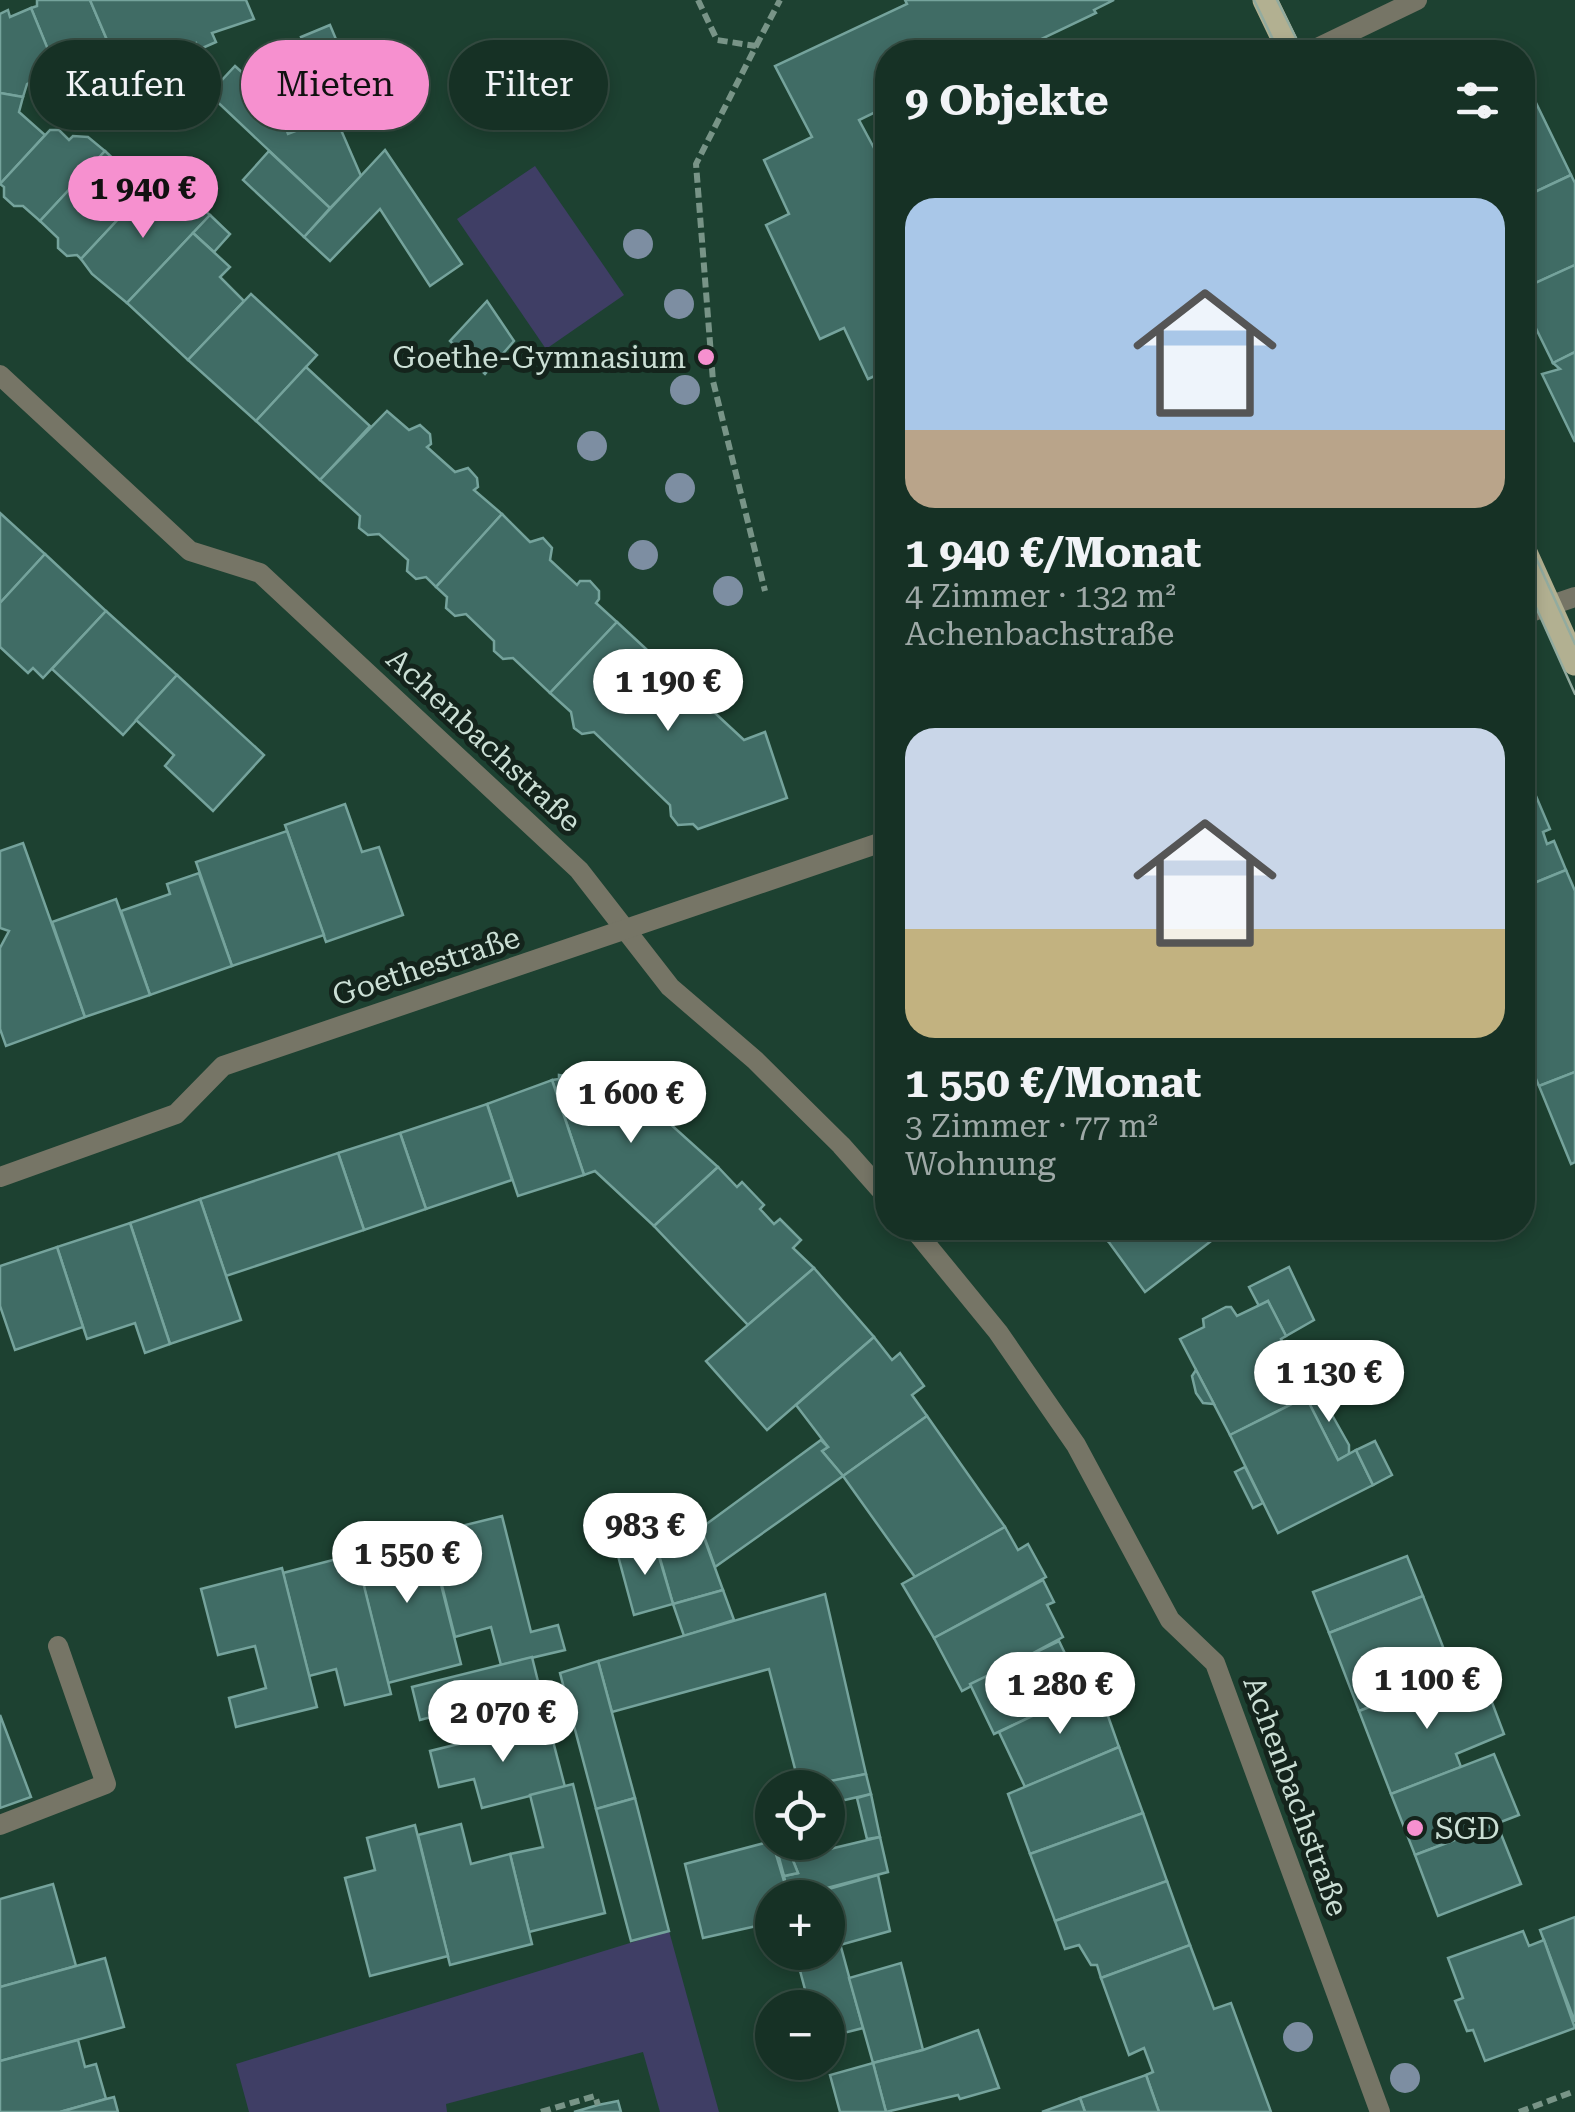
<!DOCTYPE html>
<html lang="de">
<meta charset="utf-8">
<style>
body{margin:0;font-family:"Roboto Serif",serif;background:#1f392d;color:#f1f3f6;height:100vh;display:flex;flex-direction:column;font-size:38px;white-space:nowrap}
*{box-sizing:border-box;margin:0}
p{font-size:32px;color:#9ea9a7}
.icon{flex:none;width:55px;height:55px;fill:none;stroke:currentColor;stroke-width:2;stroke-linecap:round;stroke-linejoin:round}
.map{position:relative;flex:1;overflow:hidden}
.drawer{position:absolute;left:875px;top:40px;width:660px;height:1200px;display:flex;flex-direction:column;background:#163125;border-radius:40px;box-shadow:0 5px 15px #0003,0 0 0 2px #354c42}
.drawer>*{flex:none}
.guide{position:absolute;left:30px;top:40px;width:695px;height:90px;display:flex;gap:20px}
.tools{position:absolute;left:755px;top:1770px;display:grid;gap:20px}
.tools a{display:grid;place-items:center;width:90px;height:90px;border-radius:50%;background:#163125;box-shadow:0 5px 15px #0003,0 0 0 2px #354c42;font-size:50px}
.price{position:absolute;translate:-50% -85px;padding:0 22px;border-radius:35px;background:#fff;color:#222;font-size:32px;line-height:65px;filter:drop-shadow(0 2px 5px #0008)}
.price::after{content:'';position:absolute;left:50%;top:60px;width:30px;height:22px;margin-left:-15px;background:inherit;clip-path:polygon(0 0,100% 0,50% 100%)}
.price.active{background:#f690cf;color:#111}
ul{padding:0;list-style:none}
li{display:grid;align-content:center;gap:20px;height:530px;padding:0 30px}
li span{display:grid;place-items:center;height:310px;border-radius:30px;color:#555}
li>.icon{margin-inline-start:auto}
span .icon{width:180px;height:180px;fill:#fffc;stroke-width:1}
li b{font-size:42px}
h2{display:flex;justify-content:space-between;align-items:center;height:120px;padding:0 30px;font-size:42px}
.chip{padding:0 35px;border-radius:45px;background:#163125;box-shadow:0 5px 15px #0003,0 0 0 2px #354c42;font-size:35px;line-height:90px}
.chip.active{background:#f690cf;color:#111}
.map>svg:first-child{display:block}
.green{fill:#3f3e65}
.building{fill:#406c65;stroke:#75a39c;stroke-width:2.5}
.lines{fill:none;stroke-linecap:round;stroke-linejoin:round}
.path{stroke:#789487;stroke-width:6;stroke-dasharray:10 5;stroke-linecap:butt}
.lane{stroke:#767566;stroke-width:20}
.street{stroke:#767566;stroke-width:20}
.primary{stroke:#b2b091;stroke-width:25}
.tram{stroke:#92ab9f;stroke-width:2.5}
.tree{fill:#7d8ea2}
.poi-dot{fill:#f690cf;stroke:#14241c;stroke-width:4}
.labels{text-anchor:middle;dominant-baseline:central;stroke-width:10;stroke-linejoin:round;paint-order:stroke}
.poi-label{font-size:30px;fill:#cbdfd5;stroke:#14241c;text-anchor:end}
.street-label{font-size:30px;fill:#cbdfd5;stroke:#14241c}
</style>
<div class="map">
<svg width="1575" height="2112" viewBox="0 0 1575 2112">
<rect width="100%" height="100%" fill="#1d4131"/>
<!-- green -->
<g class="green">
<polygon points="535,166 624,295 546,349 457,219"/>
<polygon points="669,1931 719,2112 660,2112 643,2052 446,2104 447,2112 249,2112 236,2064"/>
</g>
<!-- building -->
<g class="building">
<polygon points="37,0 90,0 122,75 104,83 90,81 86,72 70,78 58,75 31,8 37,6"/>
<polygon points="90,0 246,0 254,19 212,33 216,42 198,50 196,43 179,51 181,57 165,64 161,55 122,75"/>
<polygon points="905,0 1114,0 1094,10 1096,13 1014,52 888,52 888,106 859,120 888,174 888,370 868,379 844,328 820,339 766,225 789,214 764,160 812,137 775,66 907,4"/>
<polygon points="31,8 56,69 27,84 23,97 0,93 0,14 8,10 10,17"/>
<polygon points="330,25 346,63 317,75 301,37"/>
<polygon points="235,66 277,104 288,134 335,116 361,176 330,208 209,94"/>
<polygon points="1522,74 1571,175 1522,198"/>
<polygon points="164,78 174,103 140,117 129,92"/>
<polygon points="0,93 23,97 19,112 45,135 0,184"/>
<polygon points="50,130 59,130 69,140 73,136 88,137 105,151 40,221 23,206 14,206 4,197 4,187 0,184"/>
<polygon points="385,150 462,264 430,286 380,209 330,261 304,237"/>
<polygon points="105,151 123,168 128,163 151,184 81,259 77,255 67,256 58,248 58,238 40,221"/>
<polygon points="269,151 330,208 304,237 243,180"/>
<polygon points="1571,175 1575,183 1575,265 1522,289 1522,198"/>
<polygon points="151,184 175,204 185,194 210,215 127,303 92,274 81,259"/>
<polygon points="210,215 230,234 214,252 193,233"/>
<polygon points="193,233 230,267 220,277 244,301 188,360 127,303"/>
<polygon points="1575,265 1575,352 1553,363 1522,300 1522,289"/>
<polygon points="251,294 317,355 256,421 188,360"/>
<polygon points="487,301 514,341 485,374 450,341"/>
<polygon points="1575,352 1575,442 1542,374 1560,369 1553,363"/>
<polygon points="306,367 370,426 320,480 256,421"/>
<polygon points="387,411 409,430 420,425 430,434 431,444 427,447 455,472 468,468 477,478 478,487 474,490 502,514 436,587 426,577 416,579 407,571 408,560 379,534 368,535 363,531 359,528 360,516 320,480"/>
<polygon points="0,513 45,554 0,603"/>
<polygon points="502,514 530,542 543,538 552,548 550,560 577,585 580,581 590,581 599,591 599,599 596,603 617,622 550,693 513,658 503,659 494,651 494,641 466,614 455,616 446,608 447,597 436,587"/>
<polygon points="45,554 106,611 43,678 33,668 28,673 0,647 0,603"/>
<polygon points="106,611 177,675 123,735 52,669"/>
<polygon points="617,622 744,740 765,732 787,798 698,829 693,824 678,825 671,816 670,805 594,732 582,734 574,728 571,712 550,693"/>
<polygon points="177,675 264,755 213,811 165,766 174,755 136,720"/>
<polygon points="1522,763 1550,829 1543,832 1547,844 1554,841 1566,870 1522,888"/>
<polygon points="345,804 362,852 379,847 403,915 326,942 285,825"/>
<polygon points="287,831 324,935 232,966 196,862"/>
<polygon points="23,843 85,1017 6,1046 0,1029 0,948 9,931 0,928 0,851"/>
<polygon points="1566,870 1575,891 1575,1072 1539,1086 1522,1046 1522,888"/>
<polygon points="199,873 232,966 150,995 121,911 170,894 167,884"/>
<polygon points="116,899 150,995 85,1017 52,922"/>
<polygon points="1575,1072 1575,1162 1571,1164 1539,1086"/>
<polygon points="559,1075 627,1085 718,1167 654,1226 595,1171 584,1175 552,1080 559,1079"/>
<polygon points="552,1080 584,1175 518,1196 487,1104"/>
<polygon points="487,1104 512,1180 426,1209 400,1133"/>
<polygon points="400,1133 426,1209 364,1230 338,1153"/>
<polygon points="338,1153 364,1230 226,1276 200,1199"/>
<polygon points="718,1167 737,1187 742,1182 764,1205 760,1209 774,1224 780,1219 801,1240 793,1248 814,1268 748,1325 654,1226"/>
<polygon points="200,1199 241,1320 170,1344 130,1223"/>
<polygon points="130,1223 170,1344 145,1353 135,1323 87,1339 57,1247"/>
<polygon points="1097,1228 1125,1228 1108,1241"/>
<polygon points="1125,1228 1228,1228 1145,1292 1108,1241"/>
<polygon points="57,1247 83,1327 15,1350 0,1306 0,1266"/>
<polygon points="1289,1267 1314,1320 1286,1336 1268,1301 1259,1306 1249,1287"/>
<polygon points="814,1268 874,1337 767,1430 706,1361"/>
<polygon points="1268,1301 1286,1336 1281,1339 1290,1359 1307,1363 1320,1390 1230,1435 1180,1339 1204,1327 1203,1319 1226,1307 1231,1307 1237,1316"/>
<polygon points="874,1337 892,1360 900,1353 924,1386 912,1395 927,1416 843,1476 822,1451 828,1447 796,1405"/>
<polygon points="1345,1346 1351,1350 1360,1368 1320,1390 1307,1363 1336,1347"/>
<polygon points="1196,1370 1214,1404 1203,1403 1196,1393 1192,1376"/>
<polygon points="1318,1390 1349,1445 1349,1454 1338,1460 1306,1397"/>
<polygon points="1306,1397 1338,1460 1356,1450 1373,1485 1278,1533 1230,1435"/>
<polygon points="927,1416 1005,1527 915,1577 843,1476"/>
<polygon points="821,1440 828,1447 822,1451 843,1476 715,1567 701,1528"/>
<polygon points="1375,1441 1392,1475 1373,1485 1356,1450"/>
<polygon points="1245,1467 1263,1503 1253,1508 1235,1472"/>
<polygon points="502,1516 531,1632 558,1625 565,1650 501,1665 491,1627 455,1637 429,1534"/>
<polygon points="699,1524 723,1590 673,1604 654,1537"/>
<polygon points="1005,1527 1018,1550 1028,1544 1046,1577 934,1638 902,1584"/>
<polygon points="427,1529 461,1664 388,1683 354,1547"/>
<polygon points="654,1540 673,1604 634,1615 617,1552"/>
<polygon points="356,1554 391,1694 345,1705 336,1669 309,1676 283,1573"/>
<polygon points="1407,1556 1423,1596 1329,1633 1313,1592"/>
<polygon points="282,1568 317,1707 236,1727 229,1698 266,1688 255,1646 218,1655 201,1589"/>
<polygon points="1043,1580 1054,1602 1047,1605 1063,1637 962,1691 934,1638"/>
<polygon points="723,1590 734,1620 684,1636 673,1604"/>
<polygon points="825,1594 866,1774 800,1788 769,1669 612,1712 598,1661"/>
<polygon points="1423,1596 1454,1675 1359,1711 1329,1633"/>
<polygon points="1059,1641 1070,1664 1083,1657 1097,1685 994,1734 970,1684"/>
<polygon points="532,1657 548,1722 492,1737 485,1711 476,1713 474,1706 420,1720 412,1687"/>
<polygon points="598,1661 635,1798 596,1809 560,1673"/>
<polygon points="1454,1675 1466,1706 1490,1697 1504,1734 1456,1754 1461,1767 1391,1794 1359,1711"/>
<polygon points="1097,1685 1119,1747 1025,1787 999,1732"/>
<polygon points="0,1715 31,1797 0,1808"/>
<polygon points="548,1722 565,1787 482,1808 474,1779 439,1787 430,1751"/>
<polygon points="1119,1747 1143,1813 1030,1854 1008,1794"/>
<polygon points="1494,1754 1519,1815 1415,1855 1391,1794"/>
<polygon points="866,1774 871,1794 836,1802 830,1781"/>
<polygon points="573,1784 605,1913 529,1932 510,1854 543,1847 530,1795"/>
<polygon points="871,1794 880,1837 867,1839 857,1798"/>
<polygon points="635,1798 669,1931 631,1941 596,1809"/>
<polygon points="1143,1813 1167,1881 1055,1921 1030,1854"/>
<polygon points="461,1824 471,1864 510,1854 532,1944 450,1965 418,1835"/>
<polygon points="1497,1824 1521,1884 1438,1916 1415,1855"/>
<polygon points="415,1825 448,1956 370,1976 345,1878 375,1870 367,1838"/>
<polygon points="880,1837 888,1872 789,1898 784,1876 798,1873 792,1858"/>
<polygon points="772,1841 789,1898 772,1898 772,1920 761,1925 703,1938 685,1864"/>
<polygon points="793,1846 796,1856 792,1858 798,1873 784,1876 777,1850"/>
<polygon points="878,1875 890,1931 840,1945 825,1890"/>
<polygon points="1167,1881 1190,1945 1101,1978 1097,1965 1091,1965 1079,1945 1065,1949 1055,1921"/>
<polygon points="53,1884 76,1966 0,1987 0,1899"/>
<polygon points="828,1899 863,2028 828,2037 828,2008 810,2008 795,1952 828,1952"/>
<polygon points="1575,1917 1575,2022 1540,1930"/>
<polygon points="1523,1931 1529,1946 1544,1940 1575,2028 1485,2061 1473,2030 1467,2031 1455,2001 1463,1998 1448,1958"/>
<polygon points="1190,1945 1214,2009 1231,2003 1271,2112 1159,2112 1146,2075 1153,2072 1144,2048 1129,2055 1101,1978"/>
<polygon points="105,1958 124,2027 0,2061 0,1987"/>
<polygon points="901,1963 923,2050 873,2063 849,1978"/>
<polygon points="978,2030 999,2088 960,2099 958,2095 886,2112 873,2063 923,2050"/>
<polygon points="78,2040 85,2067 96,2064 106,2099 60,2112 0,2112 0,2061"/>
<polygon points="873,2063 886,2112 840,2112 830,2075"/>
<polygon points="1146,2075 1159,2112 1085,2112 1080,2098"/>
<polygon points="114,2097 118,2112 60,2112 106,2099"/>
<polygon points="1080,2098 1085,2112 1042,2112"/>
<polygon points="618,2101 621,2112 574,2112 598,2105"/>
</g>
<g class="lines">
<!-- path -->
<g class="path">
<polyline points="698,0 717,40 756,46 696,164 713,381 765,591"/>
<polyline points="756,46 780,0"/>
<polyline points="541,2112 595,2096 598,2105"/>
<polyline points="1519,2112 1575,2091"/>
</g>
<!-- lane -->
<polyline class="lane" points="0,1825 106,1784 58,1646"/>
<!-- street -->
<g class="street">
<polyline points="1309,52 1417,0"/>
<polyline points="0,375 190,551 260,573 579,870 670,987 755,1060 841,1145 888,1198"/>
<polyline points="1522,615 1575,597"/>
<polyline points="0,1177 176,1114 223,1066 888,840"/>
<polyline points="913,1228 998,1332 1076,1445 1170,1620 1215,1663 1380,2112"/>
</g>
<!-- primary -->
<g class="primary">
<polyline points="1265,0 1290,52"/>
<polyline points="1522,546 1575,663"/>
</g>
<!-- tram -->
<g class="tram">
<polyline points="1254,0 1279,52"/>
<polyline points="1277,0 1303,52"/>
<polyline points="1522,527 1575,644"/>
<polyline points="1522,576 1575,694"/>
</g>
</g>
<!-- trees -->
<g class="tree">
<circle cx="638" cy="244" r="15"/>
<circle cx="679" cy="304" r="15"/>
<circle cx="685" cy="390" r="15"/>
<circle cx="592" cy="446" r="15"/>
<circle cx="680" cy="488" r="15"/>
<circle cx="643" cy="555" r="15"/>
<circle cx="728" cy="591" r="15"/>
<circle cx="1298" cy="2037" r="15"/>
<circle cx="1405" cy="2078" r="15"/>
</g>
<!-- markers -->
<g class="poi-dot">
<circle cx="706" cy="357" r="10"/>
<circle cx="1415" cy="1828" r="10"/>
</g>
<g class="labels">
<!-- poi labels -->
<g class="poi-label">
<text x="686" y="357">Goethe-Gymnasium</text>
<text x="1435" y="1828" text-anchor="start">SGD</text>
</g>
<!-- street labels -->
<g class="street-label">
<text transform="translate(484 740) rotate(43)">Achenbachstraße</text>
<text transform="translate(426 966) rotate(-18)">Goethestraße</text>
<text transform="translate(1296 1796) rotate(70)">Achenbachstraße</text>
</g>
</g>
</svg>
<div class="tools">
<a><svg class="icon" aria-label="locate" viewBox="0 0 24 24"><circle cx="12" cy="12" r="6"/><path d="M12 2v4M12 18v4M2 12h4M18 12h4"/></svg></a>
<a>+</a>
<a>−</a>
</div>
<b class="price active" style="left:143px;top:241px">1 940 €</b>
<b class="price" style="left:668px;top:734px">1 190 €</b>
<b class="price" style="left:631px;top:1146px">1 600 €</b>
<b class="price" style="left:1329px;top:1425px">1 130 €</b>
<b class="price" style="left:645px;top:1578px">983 €</b>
<b class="price" style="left:407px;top:1606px">1 550 €</b>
<b class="price" style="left:1427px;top:1732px">1 100 €</b>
<b class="price" style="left:1060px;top:1737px">1 280 €</b>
<b class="price" style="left:503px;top:1765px">2 070 €</b>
<div class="guide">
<a class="chip">Kaufen</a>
<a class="chip active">Mieten</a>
<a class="chip">Filter</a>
</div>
<section class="drawer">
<h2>9 Objekte<svg class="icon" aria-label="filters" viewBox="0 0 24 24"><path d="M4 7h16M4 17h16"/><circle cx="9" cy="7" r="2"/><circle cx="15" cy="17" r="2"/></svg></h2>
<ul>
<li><span style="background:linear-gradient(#a9c7e8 75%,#b9a48a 0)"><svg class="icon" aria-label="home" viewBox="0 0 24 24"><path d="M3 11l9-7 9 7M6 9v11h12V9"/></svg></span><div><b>1 940 €/Monat</b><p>4 Zimmer · 132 m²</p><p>Achenbachstraße</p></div></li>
<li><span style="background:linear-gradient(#c9d6e8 65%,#c2b280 0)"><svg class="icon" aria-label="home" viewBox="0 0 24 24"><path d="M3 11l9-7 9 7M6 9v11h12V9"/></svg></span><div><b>1 550 €/Monat</b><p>3 Zimmer · 77 m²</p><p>Wohnung</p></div></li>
</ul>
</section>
</div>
